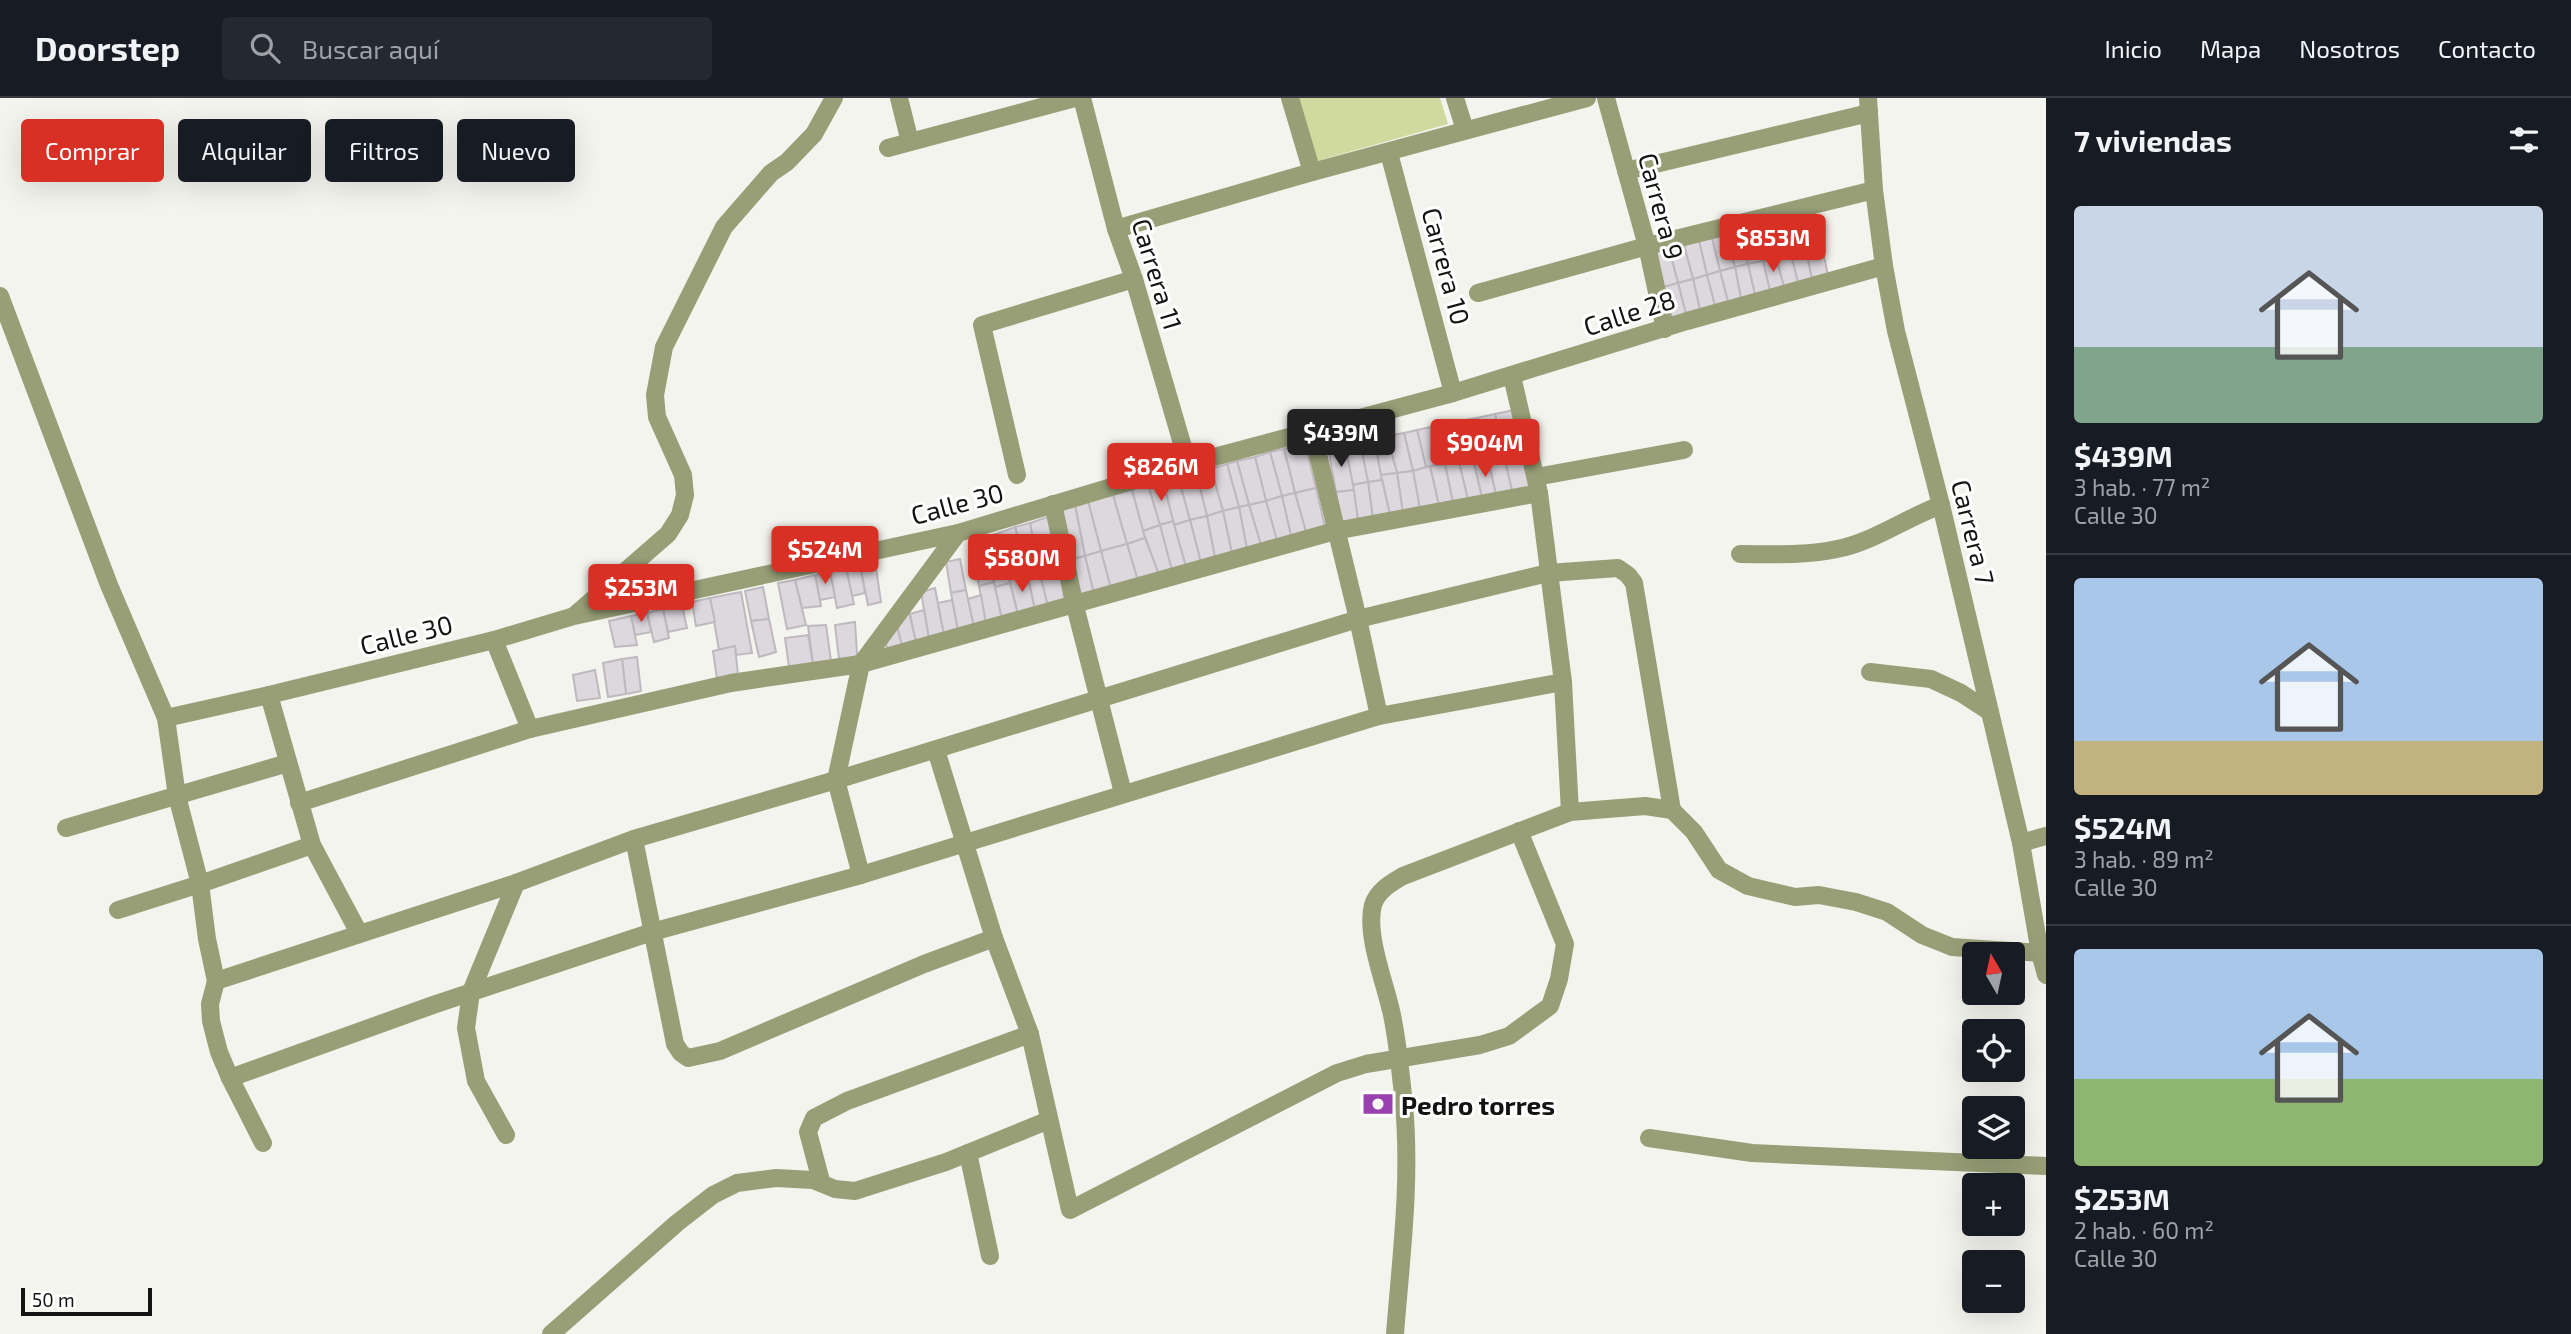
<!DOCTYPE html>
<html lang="es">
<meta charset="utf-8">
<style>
body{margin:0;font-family:"Exo 2",sans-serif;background:#242831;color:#f1f3f6;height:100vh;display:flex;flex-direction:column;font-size:26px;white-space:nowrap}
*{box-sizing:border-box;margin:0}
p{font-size:23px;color:#9ea1a6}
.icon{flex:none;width:38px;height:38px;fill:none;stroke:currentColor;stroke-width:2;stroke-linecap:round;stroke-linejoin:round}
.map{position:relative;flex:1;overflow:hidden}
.side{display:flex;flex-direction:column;background:#171b24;width:525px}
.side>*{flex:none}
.guide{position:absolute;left:21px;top:21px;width:665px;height:63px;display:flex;gap:14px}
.needle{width:46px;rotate:351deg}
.controls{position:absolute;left:1962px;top:844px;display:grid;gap:14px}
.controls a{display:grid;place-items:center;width:63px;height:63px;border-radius:7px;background:#171b24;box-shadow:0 7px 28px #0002;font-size:35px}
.scale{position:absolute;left:21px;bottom:18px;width:131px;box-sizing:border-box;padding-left:7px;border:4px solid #131411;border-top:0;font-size:19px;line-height:24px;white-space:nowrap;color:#131411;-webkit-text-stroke:5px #fff;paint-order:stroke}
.price{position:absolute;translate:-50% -60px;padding:0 16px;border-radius:7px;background:#d93025;color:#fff;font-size:23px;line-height:46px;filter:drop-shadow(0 2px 4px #0008)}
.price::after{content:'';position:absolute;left:50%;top:42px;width:21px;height:16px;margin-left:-10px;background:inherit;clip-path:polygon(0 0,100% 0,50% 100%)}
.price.on{background:#222;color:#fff}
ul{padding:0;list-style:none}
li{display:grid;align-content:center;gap:14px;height:371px;padding:0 28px}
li+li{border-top:2px solid #363941}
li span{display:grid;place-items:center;height:217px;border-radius:7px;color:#555}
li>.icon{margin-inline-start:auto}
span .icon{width:126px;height:126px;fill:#fffc;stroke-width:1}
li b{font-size:30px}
h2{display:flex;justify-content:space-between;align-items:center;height:84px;padding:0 28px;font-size:30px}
.pill{padding:0 24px;border-radius:7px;background:#171b24;box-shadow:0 7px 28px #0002;font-size:24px;line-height:63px}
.pill.on{background:#d93025;color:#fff}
header{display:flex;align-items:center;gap:42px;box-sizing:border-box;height:98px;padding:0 35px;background:#171b24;border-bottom:2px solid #363941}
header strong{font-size:33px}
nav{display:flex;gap:38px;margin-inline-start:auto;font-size:24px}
.search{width:490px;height:63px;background:#242831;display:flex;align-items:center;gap:18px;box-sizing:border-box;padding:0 24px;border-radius:7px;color:#9ea1a6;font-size:26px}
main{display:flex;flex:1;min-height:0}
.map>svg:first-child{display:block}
.green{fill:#d0da9f}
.building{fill:#ddd8de;stroke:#beb9bf;stroke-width:2}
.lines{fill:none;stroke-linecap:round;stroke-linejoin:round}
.minor{stroke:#989f77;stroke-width:18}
.labels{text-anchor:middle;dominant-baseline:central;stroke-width:6;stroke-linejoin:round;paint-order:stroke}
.street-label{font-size:26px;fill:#131411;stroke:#fff}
.poi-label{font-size:26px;font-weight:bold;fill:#131411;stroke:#fff;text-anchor:start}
</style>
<header>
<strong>Doorstep</strong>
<div class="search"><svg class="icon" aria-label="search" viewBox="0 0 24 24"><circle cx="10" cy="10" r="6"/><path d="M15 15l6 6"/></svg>Buscar aquí</div>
<nav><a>Inicio</a><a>Mapa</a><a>Nosotros</a><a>Contacto</a></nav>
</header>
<main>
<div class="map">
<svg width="2046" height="1236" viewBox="0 0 2046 1236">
<rect width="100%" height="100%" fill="#f3f4ed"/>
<!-- green -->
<polygon class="green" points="1299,0 1440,0 1448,26 1317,63"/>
<!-- building -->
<g class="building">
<polygon points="1814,115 1822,149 1806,153 1798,119"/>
<polygon points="1798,119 1806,153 1791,157 1782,123"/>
<polygon points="1782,123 1791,157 1776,160 1769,126"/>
<polygon points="1769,126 1776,160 1763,163 1755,130"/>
<polygon points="1755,130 1763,163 1748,166 1740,133"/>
<polygon points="1740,133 1748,166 1735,169 1725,137"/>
<polygon points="1725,137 1735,169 1720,173 1712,140"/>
<polygon points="1712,140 1720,173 1707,177 1699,143"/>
<polygon points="1699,143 1707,177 1693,181 1684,147"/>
<polygon points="1684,147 1693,181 1678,185 1669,151"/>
<polygon points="1822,149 1828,177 1812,181 1806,153"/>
<polygon points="1669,151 1678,185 1664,189 1654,154"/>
<polygon points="1806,153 1812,181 1798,185 1791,157"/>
<polygon points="1791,157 1798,185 1784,189 1776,160"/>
<polygon points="1776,160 1784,189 1770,193 1763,163"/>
<polygon points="1763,163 1770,193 1755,197 1748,166"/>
<polygon points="1748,166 1755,197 1741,201 1735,169"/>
<polygon points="1735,169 1741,201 1728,204 1720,173"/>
<polygon points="1720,173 1728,204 1715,208 1707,177"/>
<polygon points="1707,177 1715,208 1700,212 1693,181"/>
<polygon points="1693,181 1700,212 1686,216 1678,185"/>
<polygon points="1678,185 1686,216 1672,220 1664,189"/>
<polygon points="1514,312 1523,356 1504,358 1495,316"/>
<polygon points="1495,316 1504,358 1488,362 1477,320"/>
<polygon points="1477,320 1488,362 1474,365 1465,322"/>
<polygon points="1465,322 1473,361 1459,364 1448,326"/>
<polygon points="1448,326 1459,364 1439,366 1431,329"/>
<polygon points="1431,329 1439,366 1426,369 1417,332"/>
<polygon points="1417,332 1426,369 1413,373 1404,335"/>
<polygon points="1404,335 1413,373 1397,375 1387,338"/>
<polygon points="1387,338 1397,375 1381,377 1374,341"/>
<polygon points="1374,341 1382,382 1368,384 1360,344"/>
<polygon points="1360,344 1368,384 1353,387 1345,347"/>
<polygon points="1305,345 1316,390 1295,395 1284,351"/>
<polygon points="1345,347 1354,392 1336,394 1328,350"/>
<polygon points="1284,351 1295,395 1282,398 1270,354"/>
<polygon points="1270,354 1282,398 1266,403 1255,359"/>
<polygon points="1523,356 1530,390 1512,393 1504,358"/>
<polygon points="1504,358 1512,393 1496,397 1488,362"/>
<polygon points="1255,359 1266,403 1249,407 1237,363"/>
<polygon points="1473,361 1482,399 1468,402 1459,364"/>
<polygon points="1488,362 1496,397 1482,399 1474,365"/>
<polygon points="1237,363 1249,407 1239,409 1227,366"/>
<polygon points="1459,364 1468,402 1453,405 1445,366"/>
<polygon points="1227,366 1239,409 1223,413 1211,371"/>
<polygon points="1445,366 1453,405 1439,408 1430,368"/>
<polygon points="1430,368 1439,408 1420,411 1413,373"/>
<polygon points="1211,371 1223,413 1207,418 1196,374"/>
<polygon points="1413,373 1420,411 1403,415 1397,375"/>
<polygon points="1196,374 1207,418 1190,422 1178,379"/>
<polygon points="1397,375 1403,415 1390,417 1381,377"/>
<polygon points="1178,379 1190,422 1174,427 1163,383"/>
<polygon points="1382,382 1390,417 1373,421 1368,384"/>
<polygon points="1163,383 1173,423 1160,427 1148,387"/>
<polygon points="1368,384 1373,421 1358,423 1353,387"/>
<polygon points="1148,387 1160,427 1143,433 1132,392"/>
<polygon points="1316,390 1325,429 1306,434 1295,395"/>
<polygon points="1132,392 1145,440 1127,446 1113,397"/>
<polygon points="1354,392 1358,423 1342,427 1336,394"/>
<polygon points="1295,395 1306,434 1291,438 1282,398"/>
<polygon points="1113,397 1127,446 1101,453 1088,403"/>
<polygon points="1282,398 1291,438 1277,443 1266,403"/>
<polygon points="1088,403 1101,453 1085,458 1075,407"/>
<polygon points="1266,403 1277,443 1261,447 1249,407"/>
<polygon points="1075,407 1085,458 1069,462 1060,411"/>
<polygon points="1249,407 1261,447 1247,451 1239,409"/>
<polygon points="1239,409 1247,451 1232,456 1223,413"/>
<polygon points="1223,413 1232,456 1215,460 1207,418"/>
<polygon points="1207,418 1215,460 1201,465 1190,422"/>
<polygon points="1048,419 1054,448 1035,453 1030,425"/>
<polygon points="1190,422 1201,465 1186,469 1174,427"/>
<polygon points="1173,423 1186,469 1172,473 1160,427"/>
<polygon points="1030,425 1039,472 1027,475 1015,429"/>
<polygon points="1160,427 1172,473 1159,477 1143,433"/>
<polygon points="1015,429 1027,475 1009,479 999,435"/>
<polygon points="999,435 1010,485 995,489 985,439"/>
<polygon points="985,439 994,484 979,488 970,444"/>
<polygon points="1145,440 1159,477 1138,483 1127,446"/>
<polygon points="1127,446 1138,483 1111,491 1101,453"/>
<polygon points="1054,448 1058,467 1039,472 1035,453"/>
<polygon points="1101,453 1111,491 1094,496 1085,458"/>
<polygon points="1085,458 1094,496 1078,500 1069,462"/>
<polygon points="960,461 966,492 951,495 946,464"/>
<polygon points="875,463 881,504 868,507 860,467"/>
<polygon points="860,467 865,495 852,498 846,470"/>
<polygon points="1058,467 1065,504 1048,509 1039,472"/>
<polygon points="846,470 854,506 837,510 830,474"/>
<polygon points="1039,472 1048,509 1035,512 1027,475"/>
<polygon points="830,474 835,499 820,502 815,477"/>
<polygon points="1027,475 1035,512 1018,517 1009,479"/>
<polygon points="815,477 821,508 802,510 795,482"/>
<polygon points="795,482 806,527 787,531 778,485"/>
<polygon points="994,484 1002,521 986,526 979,488"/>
<polygon points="1010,485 1018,517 1002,521 995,489"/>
<polygon points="763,489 769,521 751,523 745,493"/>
<polygon points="935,490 944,537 929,541 921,494"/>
<polygon points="966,492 974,529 958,533 951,495"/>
<polygon points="741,494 752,555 736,557 735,548 719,552 710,500"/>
<polygon points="981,497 986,526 974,529 968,501"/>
<polygon points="710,500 715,524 696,528 692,504"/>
<polygon points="952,502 958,533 944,537 938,505"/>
<polygon points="682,507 687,530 668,534 663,511"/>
<polygon points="908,510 916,544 902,548 896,524"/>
<polygon points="663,511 669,540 654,544 647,515"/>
<polygon points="924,512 929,541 916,544 910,516"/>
<polygon points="647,515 651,534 635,537 631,518"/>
<polygon points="631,518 637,547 615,549 609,523"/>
<polygon points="769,521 776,554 759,559 751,523"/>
<polygon points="855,524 857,556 855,559 839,561 835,527"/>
<polygon points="896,524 902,548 887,552 885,538"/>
<polygon points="826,527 831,563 813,566 808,528"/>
<polygon points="808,537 813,566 789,569 785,540"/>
<polygon points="735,548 738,577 717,581 713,553"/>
<polygon points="637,559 641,593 626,596 622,561"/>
<polygon points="622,561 626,596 608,599 603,565"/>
<polygon points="595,572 600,600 577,603 573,577"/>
</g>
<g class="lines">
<!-- minor -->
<g class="minor">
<polyline points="899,0 910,44"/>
<polyline points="1082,0 1116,131 1134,181 1188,366"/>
<polyline points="1290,0 1312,74"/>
<polyline points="1455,0 1465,32"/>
<polyline points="1606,0 1647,148 1665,231"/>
<polyline points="1868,0 1874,92 1884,168 1896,233 1941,407 2021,745 2040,855 2046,877"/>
<polyline points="888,50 1075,0"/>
<polyline points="1389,55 1453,295"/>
<polyline points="1626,73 1869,15"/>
<polyline points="1116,131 1312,74 1587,0"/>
<polyline points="1478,195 1647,148 1874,92"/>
<polyline points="0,198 109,487 166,620 177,698 200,786 207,841 216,883 210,906 211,923 219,954 230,980 263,1045"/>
<polyline points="1512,278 1539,395 1563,584 1570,714"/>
<polyline points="1312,332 1358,521 1379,618"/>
<polyline points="1017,377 982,227 1134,181"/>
<polyline points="1536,379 1684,352"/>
<polyline points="1053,406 1075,508 1123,695"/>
<path d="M1740,456C1772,456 1805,458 1837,451C1873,444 1906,420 1941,407"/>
<polyline points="575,517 668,436 680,417 685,397 683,377 657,319 655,297 664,249 724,129 771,75 787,64 814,36 834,0"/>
<polyline points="494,542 530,631"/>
<polyline points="1870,574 1931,581 1961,595 1990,614"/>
<polyline points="269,597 312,747 359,835"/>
<polyline points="166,620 269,597 494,542 574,518 958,435 1188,366 1453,295 1687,223 1884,168"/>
<polyline points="936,652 994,840 1030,936 1070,1112 1337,975 1366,966 1480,947 1509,938 1550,908 1559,881 1565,846 1519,733"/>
<polyline points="299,705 530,631 731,585 861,566 1335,433 1539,395"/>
<polyline points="66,730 288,665"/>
<polyline points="634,741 675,946 681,955 688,960 720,953 924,866 994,840"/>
<polyline points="2021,745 2046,738"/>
<polyline points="861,777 836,682 861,566 958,435"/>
<polyline points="118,812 200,786 312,747"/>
<polyline points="216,883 516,785 634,741 836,682 1358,521 1548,475 1618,470 1628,477 1634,485 1672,712"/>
<polyline points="230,980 433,907 652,834 861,777 1379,618 1563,584"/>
<polyline points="506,1037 476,983 466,930 471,894 516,785"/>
<polyline points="1649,1040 1752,1055 2046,1068"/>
<polyline points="968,1055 990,1158"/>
<polyline points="821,1083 808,1034 814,1020 847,1003 1030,936"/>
<polyline points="551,1236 677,1125 713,1097 737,1085 776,1080 813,1082 835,1091 855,1093 946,1064 1049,1022"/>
<path d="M1395,1236C1401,1159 1411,1084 1404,1007C1401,978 1398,946 1392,917C1386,887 1365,837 1373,807C1377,793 1391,785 1403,778L1570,714L1645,708L1672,712L1694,734L1719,772L1748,788L1795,799L1819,797L1856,804L1887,814L1922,837L1952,849L2040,855"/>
</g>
</g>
<!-- icons -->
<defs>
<g id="bank-bare" transform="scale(2.415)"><path d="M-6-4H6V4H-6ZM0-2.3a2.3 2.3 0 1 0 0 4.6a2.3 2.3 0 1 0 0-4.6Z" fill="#9941ae" stroke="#fff" stroke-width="2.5" paint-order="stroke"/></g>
</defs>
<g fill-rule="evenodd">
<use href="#bank-bare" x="1378" y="1006"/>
</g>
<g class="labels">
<!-- street labels -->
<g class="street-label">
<text transform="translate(1662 108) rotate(75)">Carrera 9</text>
<text transform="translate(1447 168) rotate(75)">Carrera 10</text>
<text transform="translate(1158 176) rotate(73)">Carrera 11</text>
<text transform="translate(1629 214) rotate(-18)">Calle 28</text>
<text transform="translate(957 405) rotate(-15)">Calle 30</text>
<text transform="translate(1974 434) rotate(76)">Carrera 7</text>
<text transform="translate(406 536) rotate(-14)">Calle 30</text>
</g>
<!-- poi labels -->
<g class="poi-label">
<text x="1401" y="1006">Pedro torres</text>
</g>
</g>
</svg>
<div class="controls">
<a><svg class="needle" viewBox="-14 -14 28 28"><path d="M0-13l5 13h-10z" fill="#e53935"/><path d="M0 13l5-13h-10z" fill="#9ea1a6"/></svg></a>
<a><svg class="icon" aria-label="locate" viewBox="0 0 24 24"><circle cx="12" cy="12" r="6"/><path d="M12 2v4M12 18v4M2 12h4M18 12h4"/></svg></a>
<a><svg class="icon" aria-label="layers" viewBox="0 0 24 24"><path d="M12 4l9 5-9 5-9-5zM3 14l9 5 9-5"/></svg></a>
<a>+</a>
<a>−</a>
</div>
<div class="scale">50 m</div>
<b class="price" style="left:1773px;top:176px">$853M</b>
<b class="price on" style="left:1341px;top:371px">$439M</b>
<b class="price" style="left:1485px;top:381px">$904M</b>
<b class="price" style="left:1161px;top:405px">$826M</b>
<b class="price" style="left:825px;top:488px">$524M</b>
<b class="price" style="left:1022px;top:496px">$580M</b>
<b class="price" style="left:641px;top:526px">$253M</b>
<div class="guide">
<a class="pill on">Comprar</a>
<a class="pill">Alquilar</a>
<a class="pill">Filtros</a>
<a class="pill">Nuevo</a>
</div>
</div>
<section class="side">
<h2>7 viviendas<svg class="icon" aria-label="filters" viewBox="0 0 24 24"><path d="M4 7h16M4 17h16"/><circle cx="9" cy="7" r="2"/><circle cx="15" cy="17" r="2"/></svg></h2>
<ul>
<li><span style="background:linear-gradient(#c9d6e8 65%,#7fa58c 0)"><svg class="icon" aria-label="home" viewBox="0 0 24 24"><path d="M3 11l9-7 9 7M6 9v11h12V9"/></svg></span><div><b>$439M</b><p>3 hab. · 77 m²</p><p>Calle 30</p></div></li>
<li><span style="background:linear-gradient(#a9c7e8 75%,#c2b280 0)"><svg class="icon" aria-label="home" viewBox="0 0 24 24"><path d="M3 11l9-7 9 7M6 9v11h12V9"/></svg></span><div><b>$524M</b><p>3 hab. · 89 m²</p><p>Calle 30</p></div></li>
<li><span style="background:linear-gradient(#a9c7e8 60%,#8fb573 0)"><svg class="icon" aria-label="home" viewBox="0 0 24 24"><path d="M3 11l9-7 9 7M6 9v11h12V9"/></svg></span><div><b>$253M</b><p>2 hab. · 60 m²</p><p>Calle 30</p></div></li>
</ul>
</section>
</main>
